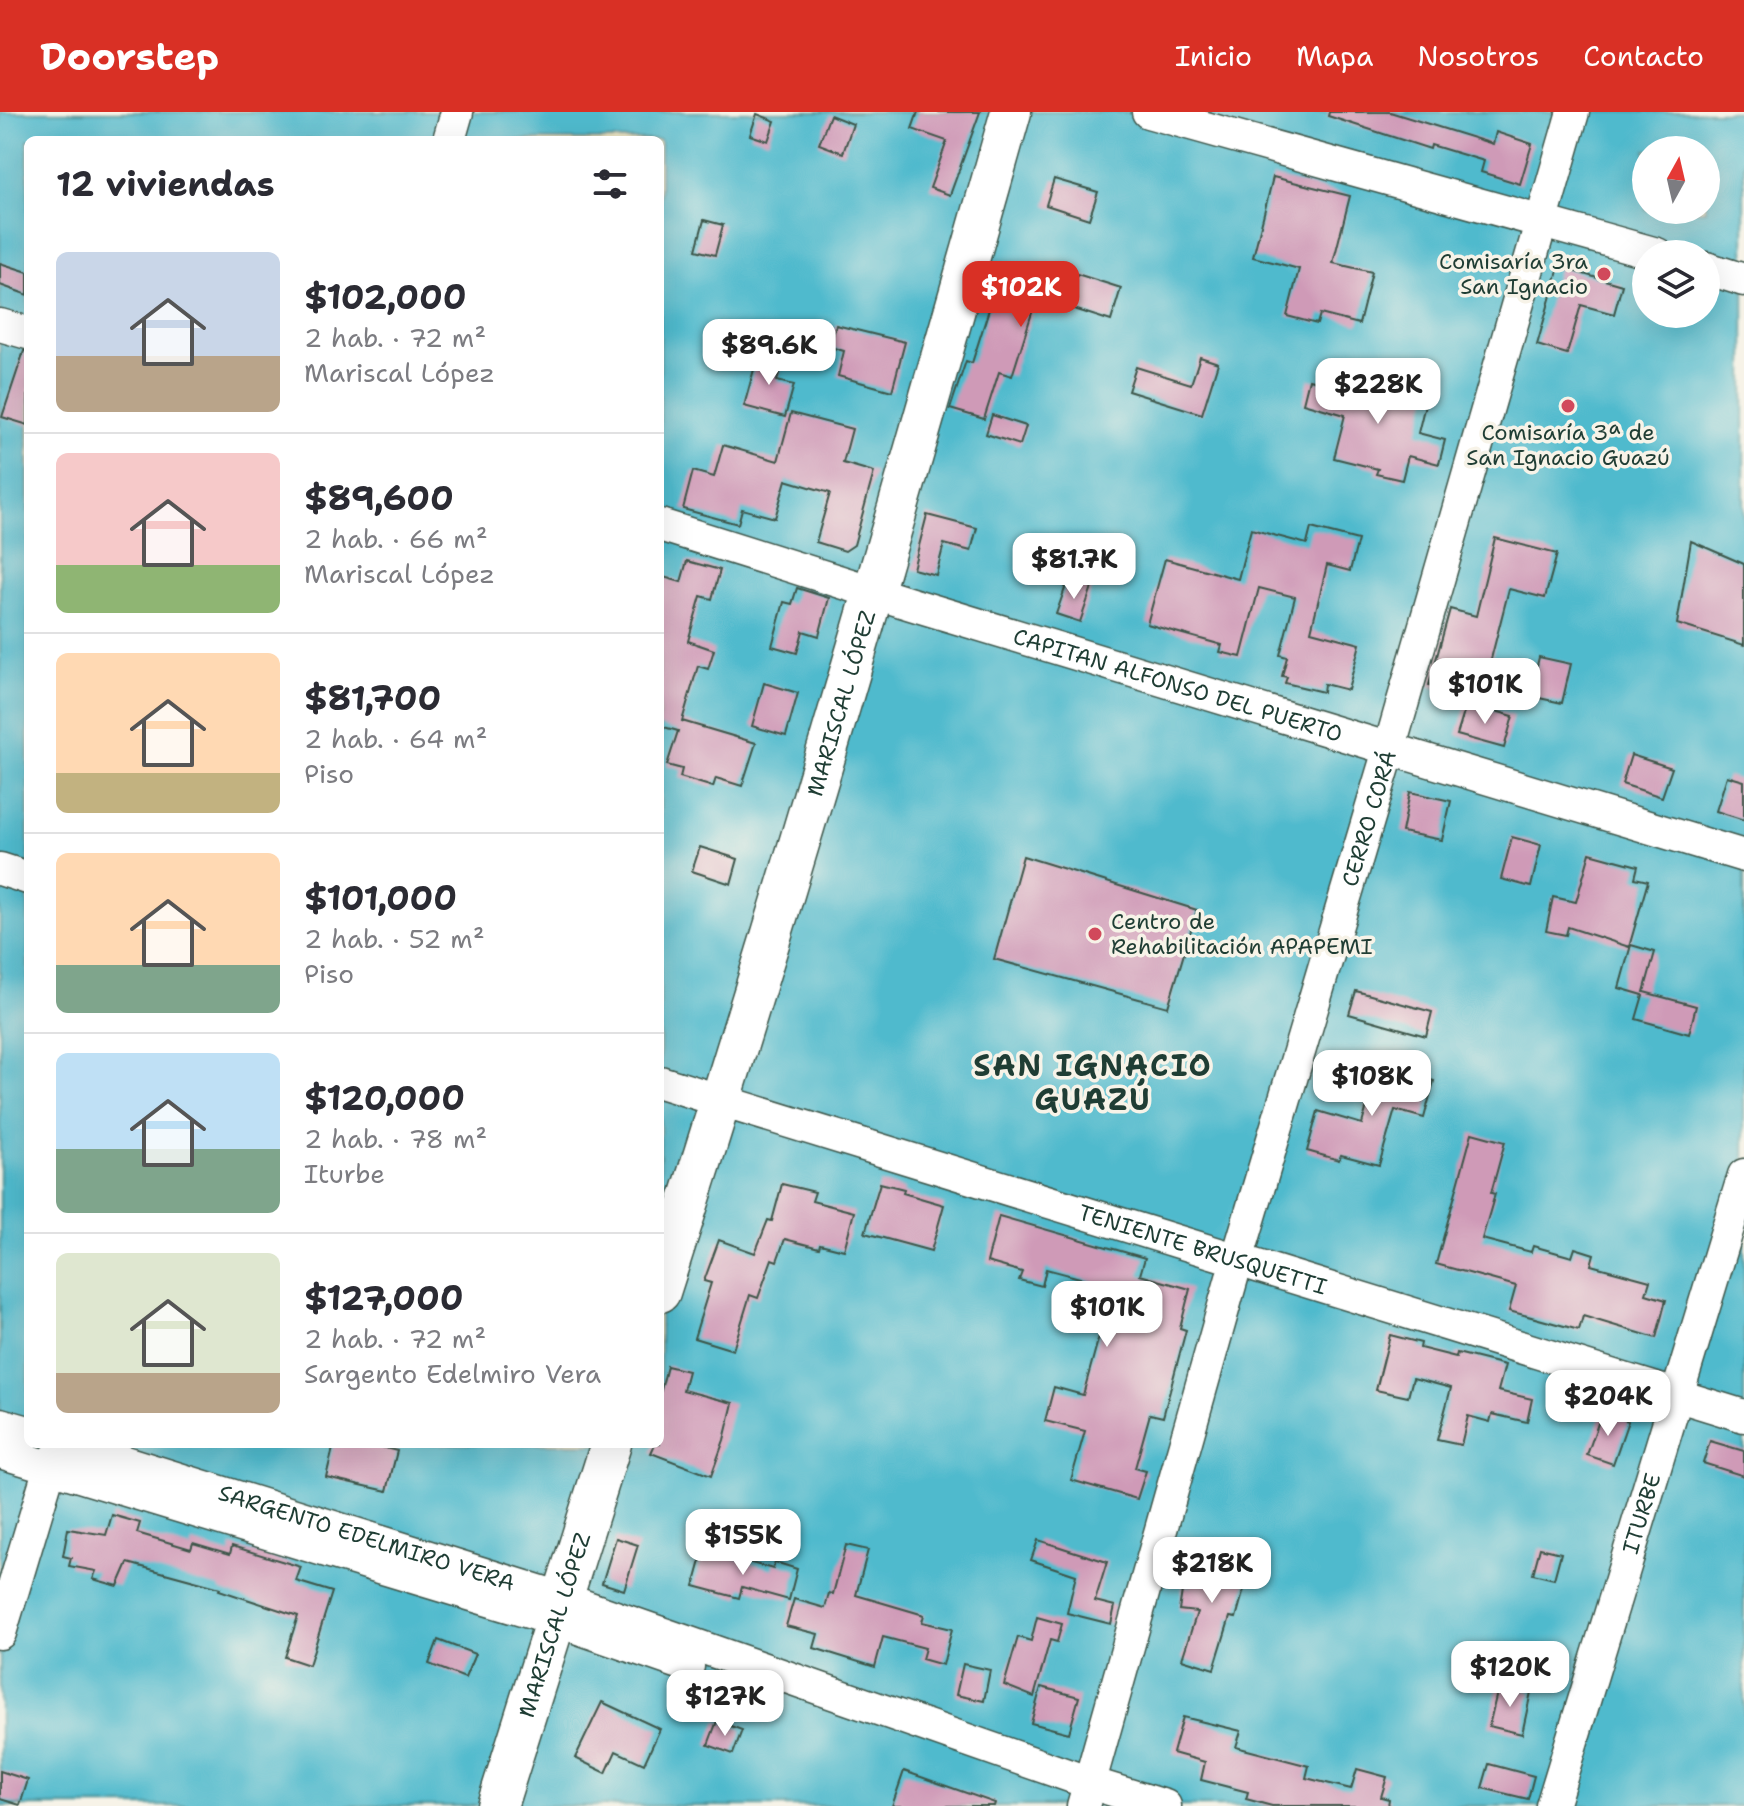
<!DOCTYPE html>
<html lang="es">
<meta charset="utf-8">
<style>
body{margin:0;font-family:"Shantell Sans",sans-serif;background:#f2f2f3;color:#2b2b33;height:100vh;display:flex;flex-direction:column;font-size:30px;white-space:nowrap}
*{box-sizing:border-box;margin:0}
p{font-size:26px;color:#7c7c81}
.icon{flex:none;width:44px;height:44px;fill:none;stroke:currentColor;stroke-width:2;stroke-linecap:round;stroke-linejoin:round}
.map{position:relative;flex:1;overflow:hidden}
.panel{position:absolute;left:24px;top:24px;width:640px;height:1312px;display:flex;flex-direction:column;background:#fff;border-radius:12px;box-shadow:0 8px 32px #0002}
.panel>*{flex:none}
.needle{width:52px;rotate:8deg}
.buttons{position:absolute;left:1632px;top:24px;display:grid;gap:16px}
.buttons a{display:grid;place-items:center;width:88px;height:88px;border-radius:50%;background:#fff;box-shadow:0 8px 32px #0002;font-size:40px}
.price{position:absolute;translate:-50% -68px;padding:0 18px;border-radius:16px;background:#fff;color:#222;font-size:26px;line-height:52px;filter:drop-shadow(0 2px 4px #0008)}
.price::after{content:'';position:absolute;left:50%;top:48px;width:24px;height:18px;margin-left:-12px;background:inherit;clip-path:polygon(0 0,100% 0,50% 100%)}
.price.on{background:#d93025;color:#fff}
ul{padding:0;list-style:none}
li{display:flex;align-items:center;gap:24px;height:200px;padding:0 32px}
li+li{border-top:2px solid #e1e1e2}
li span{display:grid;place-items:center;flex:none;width:224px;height:160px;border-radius:12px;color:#555}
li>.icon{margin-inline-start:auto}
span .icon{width:96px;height:96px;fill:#fffc;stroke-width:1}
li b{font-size:34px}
h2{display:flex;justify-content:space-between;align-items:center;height:96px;padding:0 32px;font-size:34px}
header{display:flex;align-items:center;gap:48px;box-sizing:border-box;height:112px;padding:0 40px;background:#d93025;color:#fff}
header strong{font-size:38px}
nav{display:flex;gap:44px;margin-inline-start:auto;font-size:28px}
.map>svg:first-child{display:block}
.water{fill:#50bacd;stroke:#387c80;stroke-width:2;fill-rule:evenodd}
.building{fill:#cf9ab7}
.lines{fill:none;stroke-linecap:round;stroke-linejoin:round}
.minor-casing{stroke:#3d5549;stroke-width:35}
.major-casing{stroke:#3d5549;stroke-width:43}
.minor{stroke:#fff;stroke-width:32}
.major{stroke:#fff;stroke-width:40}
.poi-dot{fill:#d1495b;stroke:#f7f3e8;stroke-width:3}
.labels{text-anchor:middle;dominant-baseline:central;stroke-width:7;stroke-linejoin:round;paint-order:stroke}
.poi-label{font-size:22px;fill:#1f3d34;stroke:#f7f3e8;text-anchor:end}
.street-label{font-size:22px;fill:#1f3d34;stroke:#f7f3e8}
.district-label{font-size:30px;font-weight:bold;letter-spacing:2px;fill:#1f3d34;stroke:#f7f3e8}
</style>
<header>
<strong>Doorstep</strong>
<nav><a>Inicio</a><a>Mapa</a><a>Nosotros</a><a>Contacto</a></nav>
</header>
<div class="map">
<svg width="1744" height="1694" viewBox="0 0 1744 1694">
<rect width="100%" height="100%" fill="#f7f3e8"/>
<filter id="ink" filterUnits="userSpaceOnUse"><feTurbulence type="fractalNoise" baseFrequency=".0125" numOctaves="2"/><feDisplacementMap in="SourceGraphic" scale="16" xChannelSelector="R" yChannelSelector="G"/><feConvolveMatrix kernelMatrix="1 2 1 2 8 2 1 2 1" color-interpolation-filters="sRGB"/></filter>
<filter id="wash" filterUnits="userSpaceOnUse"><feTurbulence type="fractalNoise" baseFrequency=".006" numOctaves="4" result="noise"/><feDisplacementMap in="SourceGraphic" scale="32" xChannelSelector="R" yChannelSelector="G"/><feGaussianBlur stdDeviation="1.8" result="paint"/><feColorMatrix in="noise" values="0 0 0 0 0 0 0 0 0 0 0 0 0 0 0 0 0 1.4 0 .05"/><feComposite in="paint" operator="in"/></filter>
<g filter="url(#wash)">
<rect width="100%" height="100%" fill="#e8e0bd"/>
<!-- water -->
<path class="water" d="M0,0H1744V1694H0ZM28,28H660V1332H28ZM1646,38H1706V98H1646ZM1646,142H1706V202H1646Z"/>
<g id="blocks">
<!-- building -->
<g class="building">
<polygon points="918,0 980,0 950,83 930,76 947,29 912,17"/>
<polygon points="1329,0 1390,0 1493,32 1496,20 1532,32 1520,72 1481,60 1484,49 1431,33 1430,37 1328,4"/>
<polygon points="757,2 775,9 768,29 750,23"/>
<polygon points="830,3 853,12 843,41 819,32"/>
<polygon points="1273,65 1350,84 1333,151 1372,160 1359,212 1320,202 1317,212 1287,204 1299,157 1253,145"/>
<polygon points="1054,67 1098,80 1089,107 1046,93"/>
<polygon points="704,108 723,113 715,143 696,138"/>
<polygon points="0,151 28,160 28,183 0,173"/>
<polygon points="1003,153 1073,175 1077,162 1121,176 1111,209 1037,185 1012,264 999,260 984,307 950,297 966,249 972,251"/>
<polygon points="1559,155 1622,173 1614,202 1581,193 1567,242 1537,233"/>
<polygon points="836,213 905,230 892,279 838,264 844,239 830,235"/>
<polygon points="24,239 28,239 28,313 2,305"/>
<polygon points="759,239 783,246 777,269 794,273 785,305 744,294"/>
<polygon points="1200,245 1218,251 1202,302 1128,279 1136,255 1191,272"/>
<polygon points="1309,267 1366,282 1369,269 1427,284 1418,321 1445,328 1439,352 1408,344 1402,368 1376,362 1378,357 1334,346 1345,303 1303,291"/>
<polygon points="791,301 852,317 843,351 874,360 854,433 845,439 816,430 830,381 786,368 775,406 742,397 738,412 683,397 693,359 714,365 723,333 778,349"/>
<polygon points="992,303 1026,314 1020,333 986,322"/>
<polygon points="927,403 977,416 971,439 944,432 936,463 913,457"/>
<polygon points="1311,416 1358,428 1350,459 1327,453 1311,519 1360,532 1348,578 1324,572 1323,580 1285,571 1287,565 1282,564 1287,545 1280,543 1295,485 1259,476 1241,545 1220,540 1222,533 1147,512 1165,447 1238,467 1251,417 1307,432"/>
<polygon points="1495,426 1557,442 1545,486 1509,477 1481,586 1429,573 1450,497 1476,504"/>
<polygon points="1691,429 1744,452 1744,533 1677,512"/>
<polygon points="687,449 720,458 712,487 701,484 688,529 714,538 708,557 698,554 682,609 756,631 742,674 716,666 713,675 680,665 682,657 667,653 678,619 660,614 660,464 681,470"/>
<polygon points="1068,468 1092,475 1080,510 1056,502"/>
<polygon points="797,476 829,486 819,524 803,519 797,541 772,534 784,490 792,492"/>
<polygon points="1539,545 1571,552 1562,591 1530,584"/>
<polygon points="764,571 798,581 786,624 752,614"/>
<polygon points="1467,591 1513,604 1504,636 1457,623"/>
<polygon points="1631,643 1672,656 1662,685 1622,672"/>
<polygon points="1727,664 1744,669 1744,708 1716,699"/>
<polygon points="1410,680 1451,689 1442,728 1402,720"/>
<polygon points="1512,725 1541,733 1531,775 1501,767"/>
<polygon points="700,735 738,747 731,772 692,759"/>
<polygon points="1590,741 1638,754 1635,766 1648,769 1629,835 1568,815 1566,823 1546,819 1553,785 1576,790"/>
<polygon points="1023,744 1197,798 1168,895 994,847"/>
<polygon points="1631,833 1655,840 1644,880 1696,894 1689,922 1636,907 1643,883 1619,876"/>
<polygon points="1356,879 1432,900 1426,924 1349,902"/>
<polygon points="1378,954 1434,969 1424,1006 1395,998 1379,1053 1341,1043 1339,1048 1307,1039 1318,999 1362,1012"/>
<polygon points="1472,1021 1505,1030 1491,1081 1495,1082 1482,1127 1531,1140 1533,1134 1572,1145 1575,1136 1594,1142 1591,1153 1650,1169 1646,1182 1666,1188 1656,1226 1583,1204 1579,1218 1509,1199 1516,1174 1436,1152"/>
<polygon points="880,1071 904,1077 903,1081 944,1093 931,1139 865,1121"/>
<polygon points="782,1072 815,1080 812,1089 854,1100 844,1138 820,1132 819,1136 785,1127 777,1149 772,1147 758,1186 750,1183 733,1238 694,1226 711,1171 704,1169 719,1128 755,1141 768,1108 772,1109"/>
<polygon points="999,1104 1145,1146 1140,1163 1190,1177 1180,1216 1186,1218 1163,1305 1150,1302 1135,1356 1146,1359 1137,1387 1071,1368 1085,1319 1045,1309 1054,1275 1083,1283 1110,1184 1093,1179 1095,1170 1046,1157 1042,1174 1019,1168 1022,1160 987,1150"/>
<polygon points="1390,1223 1421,1231 1420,1236 1456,1245 1457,1241 1505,1253 1498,1279 1532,1287 1527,1310 1492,1302 1490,1310 1468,1304 1461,1333 1437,1328 1451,1276 1413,1266 1408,1285 1376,1278"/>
<polygon points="667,1254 688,1259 683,1278 733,1291 724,1328 711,1364 651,1341 655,1332 660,1332 660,1282"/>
<polygon points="1602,1300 1628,1309 1613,1352 1587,1343"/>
<polygon points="1710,1329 1744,1339 1744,1364 1703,1351"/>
<polygon points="334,1332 369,1332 397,1339 387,1379 326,1365"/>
<polygon points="112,1403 140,1411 137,1421 191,1437 193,1431 230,1442 232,1434 301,1455 296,1469 332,1480 309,1553 285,1545 298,1504 219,1478 220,1476 128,1451 118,1474 93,1467 96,1459 69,1454 71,1446 63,1444 68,1417 106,1423"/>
<polygon points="616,1426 638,1433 624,1478 602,1471"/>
<polygon points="1038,1428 1107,1450 1095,1489 1115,1494 1111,1512 1067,1501 1076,1463 1031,1448"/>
<polygon points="846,1433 868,1438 856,1483 924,1503 922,1510 952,1517 943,1553 922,1547 925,1536 883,1525 875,1555 814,1536 818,1522 786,1514 794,1487 825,1496 829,1481 833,1482"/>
<polygon points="1540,1436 1561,1441 1554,1467 1533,1462"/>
<polygon points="704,1438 773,1457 775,1450 797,1457 789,1488 742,1475 739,1486 694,1474"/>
<polygon points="1201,1438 1251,1452 1236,1506 1230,1505 1214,1557 1182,1547 1197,1500 1179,1498 1183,1473 1191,1475"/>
<polygon points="1037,1505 1062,1512 1057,1530 1050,1528 1034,1585 1004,1573 1018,1525 1031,1529"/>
<polygon points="438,1528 475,1542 465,1566 429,1552"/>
<polygon points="963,1552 990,1558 984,1589 956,1583"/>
<polygon points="1499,1572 1531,1580 1522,1622 1489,1614"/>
<polygon points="1041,1575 1079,1585 1069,1621 1031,1611"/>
<polygon points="602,1590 660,1617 644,1652 616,1639 606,1661 575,1646"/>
<polygon points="1183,1605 1241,1619 1236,1635 1309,1654 1306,1666 1351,1677 1357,1657 1387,1665 1381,1685 1389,1687 1388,1694 1272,1694 1246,1687 1248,1680 1201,1668 1205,1650 1173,1641"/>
<polygon points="717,1609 742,1618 733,1642 708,1633"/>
<polygon points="1489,1652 1534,1664 1528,1687 1482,1676"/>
<polygon points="0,1659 28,1668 20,1693 0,1687"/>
<polygon points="904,1659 995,1691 994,1694 892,1694"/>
</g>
</g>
</g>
<g filter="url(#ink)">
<use href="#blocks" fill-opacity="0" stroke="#3d5549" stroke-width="2"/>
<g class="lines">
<!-- minor casing -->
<g class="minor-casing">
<g id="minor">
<polyline points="1148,0 1657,142"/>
<polyline points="449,28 457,0"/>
<polyline points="1706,156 1744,168"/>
<polyline points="0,213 28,221"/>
<path id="s1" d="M660,413L911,492L1744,744"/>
<polyline points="0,757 28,766"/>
<path id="s2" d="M660,970L1744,1304"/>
<polyline points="0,1312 28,1320"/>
<path id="s3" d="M67,1332L561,1486L1090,1671L1165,1694"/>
<polyline points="0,1340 555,1508 688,1554"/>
<polyline points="0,1521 50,1355 61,1338"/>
<path id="s4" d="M1083,1694L1237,1148L1389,638L1573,0"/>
<path id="s5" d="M1552,1694L1744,1063"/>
</g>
</g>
<!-- major casing -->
<g class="major-casing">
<g id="major">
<path id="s6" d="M660,1180C786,789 899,395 1011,0"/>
<path id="s7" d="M497,1694L611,1332"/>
</g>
</g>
<!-- minor -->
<use href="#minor" class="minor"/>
<!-- major -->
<use href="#major" class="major"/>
</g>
</g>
<!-- markers -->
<g class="poi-dot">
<circle cx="1604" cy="162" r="8"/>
<circle cx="1568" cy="294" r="8"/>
<circle cx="1095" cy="822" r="8"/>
</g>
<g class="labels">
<!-- poi labels -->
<g class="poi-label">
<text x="1588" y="149">Comisaría 3ra<tspan x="1588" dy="25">San Ignacio</tspan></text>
<text x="1568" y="320" text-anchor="middle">Comisaría 3ª de<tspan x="1568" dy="25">San Ignacio Guazú</tspan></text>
<text x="1111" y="809" text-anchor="start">Centro de<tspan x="1111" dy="25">Rehabilitación APAPEMI</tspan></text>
</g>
<!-- street labels -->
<g class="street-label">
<text stroke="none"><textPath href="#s1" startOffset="542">CAPITAN ALFONSO DEL PUERTO</textPath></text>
<text stroke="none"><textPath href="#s6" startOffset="616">MARISCAL LÓPEZ</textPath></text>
<text stroke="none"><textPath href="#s4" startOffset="1028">CERRO CORÁ</textPath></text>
<text stroke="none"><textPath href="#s2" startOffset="568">TENIENTE BRUSQUETTI</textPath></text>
<text stroke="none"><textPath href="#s5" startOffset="306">ITURBE</textPath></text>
<text stroke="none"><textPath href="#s3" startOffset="314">SARGENTO EDELMIRO VERA</textPath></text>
<text stroke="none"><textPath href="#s7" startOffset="190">MARISCAL LÓPEZ</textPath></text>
</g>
<!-- district labels -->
<g class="district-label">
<text x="1093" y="953">SAN IGNACIO<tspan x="1093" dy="34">GUAZÚ</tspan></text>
</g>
</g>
</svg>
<div class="buttons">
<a><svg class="needle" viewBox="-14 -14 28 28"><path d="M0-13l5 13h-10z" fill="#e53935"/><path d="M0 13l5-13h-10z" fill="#7c7c81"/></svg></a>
<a><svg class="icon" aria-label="layers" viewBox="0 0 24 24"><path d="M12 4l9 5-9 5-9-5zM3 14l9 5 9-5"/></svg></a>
</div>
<b class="price on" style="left:1021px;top:217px">$102K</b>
<b class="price" style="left:769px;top:275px">$89.6K</b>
<b class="price" style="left:1378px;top:314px">$228K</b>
<b class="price" style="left:1074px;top:489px">$81.7K</b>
<b class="price" style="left:1485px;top:614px">$101K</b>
<b class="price" style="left:1372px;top:1006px">$108K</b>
<b class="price" style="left:1107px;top:1237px">$101K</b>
<b class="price" style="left:1608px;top:1326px">$204K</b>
<b class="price" style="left:743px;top:1465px">$155K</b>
<b class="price" style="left:1212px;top:1493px">$218K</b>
<b class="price" style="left:1510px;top:1597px">$120K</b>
<b class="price" style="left:725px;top:1626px">$127K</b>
<section class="panel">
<h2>12 viviendas<svg class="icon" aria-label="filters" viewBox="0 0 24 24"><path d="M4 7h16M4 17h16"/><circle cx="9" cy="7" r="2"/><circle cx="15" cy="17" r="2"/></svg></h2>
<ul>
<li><span style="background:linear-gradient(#c9d6e8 65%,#b9a48a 0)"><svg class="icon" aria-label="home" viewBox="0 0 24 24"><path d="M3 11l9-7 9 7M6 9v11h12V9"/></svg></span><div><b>$102,000</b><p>2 hab. · 72 m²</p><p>Mariscal López</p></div></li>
<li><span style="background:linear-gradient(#f6c9c9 70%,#8fb573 0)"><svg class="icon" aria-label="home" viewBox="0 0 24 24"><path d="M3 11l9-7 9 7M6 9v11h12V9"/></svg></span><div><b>$89,600</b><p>2 hab. · 66 m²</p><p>Mariscal López</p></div></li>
<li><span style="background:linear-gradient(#ffd9b3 75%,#c2b280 0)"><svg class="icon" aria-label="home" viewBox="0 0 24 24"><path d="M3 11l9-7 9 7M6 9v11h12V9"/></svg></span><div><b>$81,700</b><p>2 hab. · 64 m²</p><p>Piso</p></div></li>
<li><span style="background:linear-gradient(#ffd9b3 70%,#7fa58c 0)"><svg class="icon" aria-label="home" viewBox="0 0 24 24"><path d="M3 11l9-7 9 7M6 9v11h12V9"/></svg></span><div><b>$101,000</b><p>2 hab. · 52 m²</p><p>Piso</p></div></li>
<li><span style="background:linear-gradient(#bfe0f5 60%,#7fa58c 0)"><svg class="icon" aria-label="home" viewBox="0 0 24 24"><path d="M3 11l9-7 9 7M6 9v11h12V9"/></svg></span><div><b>$120,000</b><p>2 hab. · 78 m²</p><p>Iturbe</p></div></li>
<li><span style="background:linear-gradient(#dfe7d0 75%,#b9a48a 0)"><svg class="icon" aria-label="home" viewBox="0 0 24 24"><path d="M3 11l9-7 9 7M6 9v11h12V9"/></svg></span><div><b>$127,000</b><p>2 hab. · 72 m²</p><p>Sargento Edelmiro Vera</p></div></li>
</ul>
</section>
</div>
